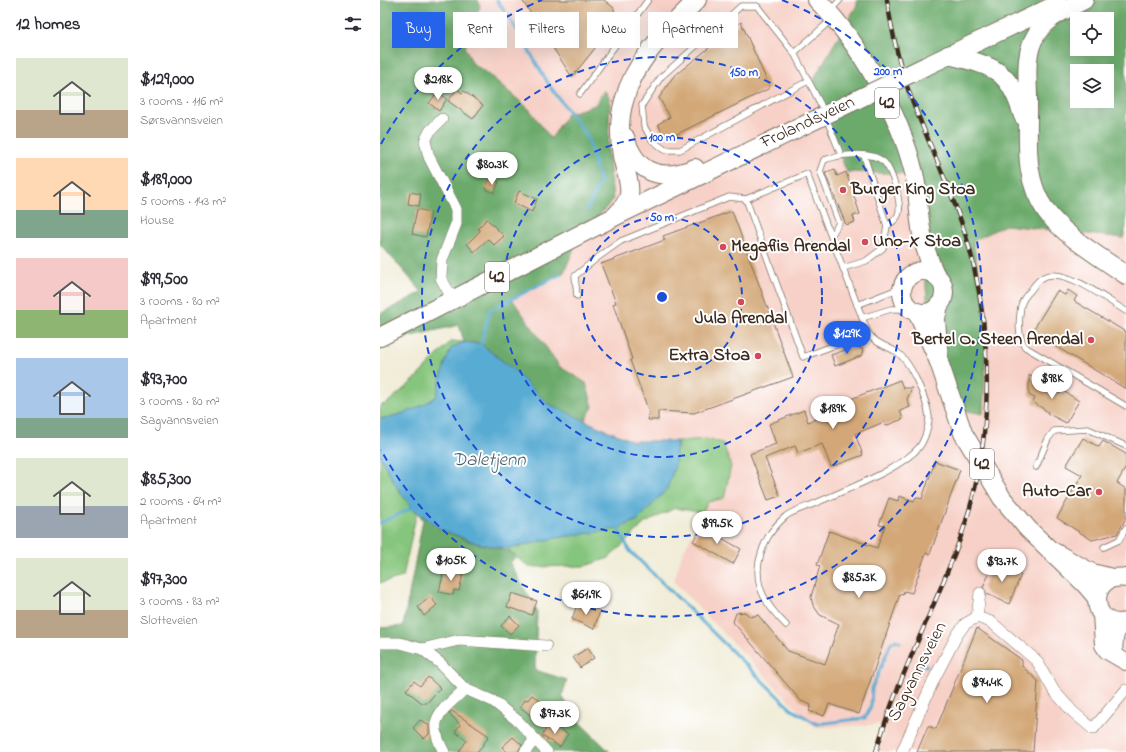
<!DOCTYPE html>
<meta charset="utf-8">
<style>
body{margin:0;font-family:"Indie Flower",sans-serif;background:#f2f2f3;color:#2b2b33;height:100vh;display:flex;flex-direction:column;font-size:15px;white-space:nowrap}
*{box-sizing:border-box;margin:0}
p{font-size:13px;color:#7c7c81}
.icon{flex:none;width:22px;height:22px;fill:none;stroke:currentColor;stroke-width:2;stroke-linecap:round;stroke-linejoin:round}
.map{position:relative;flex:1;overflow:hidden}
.sheet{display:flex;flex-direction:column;background:#fff;width:380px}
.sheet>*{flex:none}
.top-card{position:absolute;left:12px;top:12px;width:380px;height:36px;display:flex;gap:8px}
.tools{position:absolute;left:690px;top:12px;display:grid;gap:8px}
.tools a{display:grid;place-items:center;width:44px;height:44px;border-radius:0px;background:#fff;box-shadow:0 4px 16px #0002;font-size:20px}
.price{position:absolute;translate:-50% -34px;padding:0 9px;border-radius:14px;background:#fff;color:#222;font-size:13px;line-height:26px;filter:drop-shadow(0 1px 2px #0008)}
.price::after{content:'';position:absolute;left:50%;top:24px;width:12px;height:9px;margin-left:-6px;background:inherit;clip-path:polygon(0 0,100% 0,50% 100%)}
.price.active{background:#2563eb;color:#fff}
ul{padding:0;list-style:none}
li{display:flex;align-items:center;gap:12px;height:100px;padding:0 16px}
li span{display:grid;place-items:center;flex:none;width:112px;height:80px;border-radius:0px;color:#555}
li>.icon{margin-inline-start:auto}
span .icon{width:48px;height:48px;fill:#fffc;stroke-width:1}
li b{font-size:17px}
h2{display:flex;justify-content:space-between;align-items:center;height:48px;padding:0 16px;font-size:17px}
.tag{padding:0 14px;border-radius:0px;background:#fff;box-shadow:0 4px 16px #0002;font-size:14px;line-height:36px}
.tag.active{background:#2563eb;color:#fff}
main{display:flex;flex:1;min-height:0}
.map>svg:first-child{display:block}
.built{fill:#f7d1c7}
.green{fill:#86c57d;stroke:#60784e}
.forest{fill:#6caa6c;stroke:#546a45;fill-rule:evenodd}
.water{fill:#58abd3;stroke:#4a6a78}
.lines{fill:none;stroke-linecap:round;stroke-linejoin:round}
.stream{stroke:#58abd3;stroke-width:3}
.building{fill:#d3a777}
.lane-casing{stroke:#7b6e5f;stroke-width:7}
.street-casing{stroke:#7b6e5f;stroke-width:12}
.secondary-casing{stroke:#7b6e5f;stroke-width:18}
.primary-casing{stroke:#7b6e5f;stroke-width:20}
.lane{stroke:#fff;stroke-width:5.5}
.street{stroke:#fff;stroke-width:11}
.secondary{stroke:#fff;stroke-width:16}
.primary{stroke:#fff;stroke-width:18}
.rail-casing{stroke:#3b2a1e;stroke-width:4.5}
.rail{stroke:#fff;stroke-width:3;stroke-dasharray:9;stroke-linecap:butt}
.primary-bridge-casing{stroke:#7b6e5f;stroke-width:20;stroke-linecap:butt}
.primary-bridge{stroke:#fff;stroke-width:18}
.ring{fill:none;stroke:#1d4ed8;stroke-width:2;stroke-dasharray:7 5}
.poi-dot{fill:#d1495b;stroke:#fff;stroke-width:1.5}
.labels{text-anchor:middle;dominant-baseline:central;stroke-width:4;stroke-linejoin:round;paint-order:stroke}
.shield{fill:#fff;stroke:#766a62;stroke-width:1}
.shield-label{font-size:17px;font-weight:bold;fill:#3b2a1e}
.street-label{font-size:18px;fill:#3b2a1e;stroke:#fff}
.poi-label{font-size:18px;font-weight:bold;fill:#3b2a1e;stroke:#fff;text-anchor:start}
.water-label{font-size:19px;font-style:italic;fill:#475e66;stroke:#fff}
.centre{fill:#1d4ed8;stroke:#fff;stroke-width:2}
.ring-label{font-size:12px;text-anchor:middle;font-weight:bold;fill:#1d4ed8;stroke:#fff;stroke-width:4;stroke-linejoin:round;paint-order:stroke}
</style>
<main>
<section class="sheet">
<h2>12 homes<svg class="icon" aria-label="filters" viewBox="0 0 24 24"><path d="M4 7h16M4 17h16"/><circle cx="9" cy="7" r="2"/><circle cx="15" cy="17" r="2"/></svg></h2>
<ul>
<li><span style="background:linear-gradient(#dfe7d0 65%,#b9a48a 0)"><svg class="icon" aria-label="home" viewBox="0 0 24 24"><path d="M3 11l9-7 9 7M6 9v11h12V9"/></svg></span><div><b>$129,000</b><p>3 rooms · 116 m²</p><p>Sørsvannsveien</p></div></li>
<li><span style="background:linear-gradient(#ffd9b3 65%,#7fa58c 0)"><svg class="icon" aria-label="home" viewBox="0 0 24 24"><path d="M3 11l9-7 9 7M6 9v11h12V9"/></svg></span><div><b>$189,000</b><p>5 rooms · 143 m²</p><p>House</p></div></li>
<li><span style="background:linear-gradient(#f6c9c9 65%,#8fb573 0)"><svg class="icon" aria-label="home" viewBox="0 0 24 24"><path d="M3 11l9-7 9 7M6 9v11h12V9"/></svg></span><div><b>$99,500</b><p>3 rooms · 80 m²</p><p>Apartment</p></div></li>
<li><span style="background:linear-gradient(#a9c7e8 75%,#7fa58c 0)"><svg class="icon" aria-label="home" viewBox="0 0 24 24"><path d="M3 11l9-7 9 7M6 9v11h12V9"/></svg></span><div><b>$93,700</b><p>3 rooms · 80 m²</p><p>Sagvannsveien</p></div></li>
<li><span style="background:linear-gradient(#dfe7d0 60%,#9aa5b1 0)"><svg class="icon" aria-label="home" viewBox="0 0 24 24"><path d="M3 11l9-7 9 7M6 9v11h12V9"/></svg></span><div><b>$85,300</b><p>2 rooms · 64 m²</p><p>Apartment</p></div></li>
<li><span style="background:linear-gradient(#dfe7d0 65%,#b9a48a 0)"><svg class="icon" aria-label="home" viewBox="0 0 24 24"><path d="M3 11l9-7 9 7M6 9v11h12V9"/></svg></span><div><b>$97,300</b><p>3 rooms · 83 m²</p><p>Slotteveien</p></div></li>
</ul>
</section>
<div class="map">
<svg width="746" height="752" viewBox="0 0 746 752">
<rect width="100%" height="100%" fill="#fff"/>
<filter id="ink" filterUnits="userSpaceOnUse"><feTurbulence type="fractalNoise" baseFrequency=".025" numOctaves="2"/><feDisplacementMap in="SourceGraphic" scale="8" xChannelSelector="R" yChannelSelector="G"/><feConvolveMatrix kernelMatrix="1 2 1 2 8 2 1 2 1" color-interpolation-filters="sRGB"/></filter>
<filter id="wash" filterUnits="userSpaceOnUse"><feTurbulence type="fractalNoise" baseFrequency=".012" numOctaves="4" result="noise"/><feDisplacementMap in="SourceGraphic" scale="16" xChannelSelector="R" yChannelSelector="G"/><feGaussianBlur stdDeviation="0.9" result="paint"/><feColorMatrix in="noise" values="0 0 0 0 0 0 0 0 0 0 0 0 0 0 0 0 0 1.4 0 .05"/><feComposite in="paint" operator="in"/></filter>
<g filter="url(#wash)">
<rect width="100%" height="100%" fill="#f1edd9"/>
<!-- built -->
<polygon class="built" points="98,0 477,0 532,174 573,408 603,414 607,323 593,241 625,225 742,238 746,227 746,752 498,752 507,724 435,728 294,582 301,556 328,502 337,501 327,439 253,441 204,421 213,407 206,383 180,367 131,298 184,272 199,237 233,200 228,151 230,99 187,114 171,139 150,110 106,72 93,64 85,48 100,6"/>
<!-- green -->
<g class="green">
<path d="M71,341L84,342L71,349C67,363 64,382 56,396C49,409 14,416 0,419V405L6,404L33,381Z"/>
<polygon points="327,439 343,443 351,466 344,498 328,502 322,512 295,508 265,523 229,558 205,566 149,567 127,549 176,538 298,448 297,441"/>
<polygon points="0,456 16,486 37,511 23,577 0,583"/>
</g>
<!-- forest -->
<g class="forest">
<polygon points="0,0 98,0 100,6 85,48 93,64 106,72 150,110 171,139 187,114 215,105 224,90 230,99 228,151 233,200 199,237 184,272 132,299 180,367 206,383 213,407 204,421 167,403 133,369 101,344 84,342 79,325 18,339 0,350 0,314 42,292 0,244"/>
<path d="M477,0H746V227L743,238L625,225L593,241L607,323L603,414L573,408L553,360L539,215L532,174L467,172L442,115L432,82L477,5ZM697,19H727V49H697ZM697,71H727V101H697Z"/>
<path d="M37,511C56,526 72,536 96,543C111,547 124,547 136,556L130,563L157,611L155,670L187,680L182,696L196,719L230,752H0V628L23,626L43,520Z"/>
</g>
<!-- water -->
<path class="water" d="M84,342L101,344L133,369L167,403L219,427L253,441H297L295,466L287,489L258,520L238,529L176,538L127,549L96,543L62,530L32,508L16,486L0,456V419C21,415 38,409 56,397L64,366L71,348Z"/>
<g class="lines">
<!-- stream -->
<g class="stream">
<polyline points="117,0 137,30 169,85 207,136 220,182 207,210"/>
<polyline points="101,344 110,310 181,274"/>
<polyline points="0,523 32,508"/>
<polyline points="238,529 250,551 411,709 437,724 485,718 491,706 492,688 511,643 516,640 520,642"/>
<polyline points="539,663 547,666"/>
</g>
</g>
<g id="blocks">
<!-- building -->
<g class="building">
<polygon points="142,0 224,0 234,8 235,23 192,77"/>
<polygon points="361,22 390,88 293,136 282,132 278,124 290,117 279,98 293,77"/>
<polygon points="77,89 82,93 84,91 103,105 93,119 68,101"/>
<polygon points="58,92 67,99 59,111 49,103"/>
<polygon points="455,170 457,176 466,172 480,214 473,216 475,222 466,225 445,173"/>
<polygon points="110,178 119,182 114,193 105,189"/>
<polygon points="139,191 157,199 152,212 134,203"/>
<polygon points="30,192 41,194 39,206 28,204"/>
<polygon points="37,209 51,212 46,237 32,234"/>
<polygon points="352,211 413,377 314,413 278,411 278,420 268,420 269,412 250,360 252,359 233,304 236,303 221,264 285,240 283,236"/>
<polygon points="107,219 124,236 114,245 108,239 94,252 87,244 100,231 98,228"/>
<polygon points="688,290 697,296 694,301 746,332 746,389 652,332 677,291 685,295"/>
<polygon points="477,346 483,350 481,356 455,366 451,355"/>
<polygon points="649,375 680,394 682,390 699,401 686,423 667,413 668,412 653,402 655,398 649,395"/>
<polygon points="520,380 523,388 532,388 527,399 530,407 520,411 523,419 505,426 504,422 475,434 483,455 451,467 442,444 418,453 415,446 385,458 400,496 388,500 370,454 396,444 389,424 424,410 428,422 471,406 468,400"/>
<polygon points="703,438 719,447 723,441 746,454 746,467 737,483 746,489 746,518 737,534 712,540 677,518 702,475 686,466"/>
<polygon points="555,461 580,470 550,554 546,553 532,593 524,591 523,595 520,594 479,714 449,704 444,716 429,711 431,705 421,701 353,622 356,613 365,612 370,617 378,615 408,651 445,664 459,624 440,615 433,605 431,597 440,566 437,565 449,531 497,548 505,526 499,525 509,498 518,501 519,496 534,501 536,497 542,499"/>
<polygon points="322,527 361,549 353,564 313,541"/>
<polygon points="614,563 641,575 629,604 607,594 603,587"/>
<polygon points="64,570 83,574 79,591 74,590 73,595 59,592"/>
<polygon points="132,593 157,601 152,615 127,607"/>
<polygon points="50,597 57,605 44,616 38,607"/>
<polygon points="197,605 207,609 208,606 220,611 214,629 192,619"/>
<polygon points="130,616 139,625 130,634 121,626"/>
<polygon points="597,628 642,660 642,666 658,681 653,752 537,752 548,726 556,729"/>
<polygon points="208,648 214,658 200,668 193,657"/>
<polygon points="48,677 60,688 47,703 42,703 26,690 34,681 40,686"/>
<polygon points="152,695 170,708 160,723 140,707 146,699 148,700"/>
<polygon points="72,711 109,736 98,752 79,752 87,740 75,732 80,725 69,713"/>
<polygon points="40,720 49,725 49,734 44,739 33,728"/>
<polygon points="169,723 188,734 180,747 162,736"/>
<polygon points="133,737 142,745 138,752 127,752 122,747"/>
</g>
</g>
</g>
<g filter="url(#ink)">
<use href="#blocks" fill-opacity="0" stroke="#7b6e5f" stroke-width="1"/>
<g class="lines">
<!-- lane casing -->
<g class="lane-casing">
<g id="lane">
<polyline points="450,11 460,0"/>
<polyline points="414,53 451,20"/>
<polyline points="428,81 300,150 285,150 272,140 264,126 262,105 281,77 361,6 377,6 414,53 441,105"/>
<polyline points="200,94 268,0"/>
<polyline points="449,125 461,155"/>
<polyline points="366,199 423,357 488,333"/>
<path d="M451,236L459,223L440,171L444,160C459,155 491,150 504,162C512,170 521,201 519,212C518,219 512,222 507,226"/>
<polyline points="463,268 486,261 503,248 507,226 484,156"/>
<path d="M197,296L195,276L217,258L241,241L349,197L366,199L427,174L488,333C495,343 504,345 515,351C530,359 547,400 549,417C549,425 545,439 540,446C521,470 460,492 431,505C423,508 413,511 406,516C391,529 383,542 379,562C374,588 388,607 406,625"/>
<polyline points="477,305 523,287"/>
<path d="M746,311C727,300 694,274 672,275C663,275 656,282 651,290C647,294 642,300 641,306C639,320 637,334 645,347L746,406"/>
<polyline points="482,318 511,309 530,309"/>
<polyline points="656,467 668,439 674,431 708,429 746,446"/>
<polyline points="724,547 739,540 746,528"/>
</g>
</g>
<!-- street casing -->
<g class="street-casing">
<g id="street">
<polyline points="62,119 50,131 45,141 49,157 76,209 76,224 62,260 61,278 73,300"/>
<polyline points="597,617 600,593"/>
<polyline points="0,643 20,643 42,649 60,663 85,689 113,701 138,721 167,752"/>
<polyline points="42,649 79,640 166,646"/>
<path d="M64,752C45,718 61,712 85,689"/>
<polyline points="145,752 155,739"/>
<polyline points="522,752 554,679 577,635 585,624 597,617 611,622 657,661 674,691 693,712 713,729 746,690"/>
</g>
</g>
<!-- secondary casing -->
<g class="secondary-casing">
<g id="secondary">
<polyline points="721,614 723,645 727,651 746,662"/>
<path d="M735,655C733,643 735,634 740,623"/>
</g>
</g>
<!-- primary casing -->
<g class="primary-casing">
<g id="primary">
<path d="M437,0C480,43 520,114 534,173C538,189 538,205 540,221C542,240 548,259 556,276"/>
<path d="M704,0C687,9 666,17 656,35C644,54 648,78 648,100C649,138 642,177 666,211C683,235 722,258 746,275"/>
<path d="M568,55C613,66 629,68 643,116"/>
<polyline points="546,66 678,4"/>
<path d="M245,137C256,174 281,182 315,168"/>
<path d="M236,215C242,209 247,203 249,195C251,182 244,168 242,156C239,139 239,117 244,101C254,60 288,29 317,0"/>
<circle cx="543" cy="292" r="21"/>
<polyline points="537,312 559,362 556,318 559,305"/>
<polyline points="0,337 234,217 472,102"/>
<polyline points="559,362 583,433 622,498 648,529 670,550"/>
<path d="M746,578C706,571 709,631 746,622"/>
<polyline points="717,598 705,584 670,550 712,573 732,578"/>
</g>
</g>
<!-- lane -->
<use href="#lane" class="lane"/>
<!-- street -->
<use href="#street" class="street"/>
<!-- secondary -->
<use href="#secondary" class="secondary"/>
<!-- primary -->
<use href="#primary" class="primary"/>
<!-- rail casing -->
<g class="rail-casing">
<path id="rail" d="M496,752C517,678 554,611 580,539C612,450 614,353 593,262C579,203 550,149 529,92C518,62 512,31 507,0"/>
</g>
<!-- rail -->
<use href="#rail" class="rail"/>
<!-- primary-bridge casing -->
<g class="primary-bridge-casing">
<polyline id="primary-bridge" points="472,102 546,66"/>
</g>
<!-- primary-bridge -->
<use href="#primary-bridge" class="primary-bridge"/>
</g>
</g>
<!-- distance rings -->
<g class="ring">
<circle cx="282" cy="297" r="80"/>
<circle cx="282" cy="297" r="160"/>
<circle cx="282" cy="297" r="240"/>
<path d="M1 144A320 320 0 0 1 162 0M402 0A320 320 0 1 1 1 450"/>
</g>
<!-- markers -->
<g class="poi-dot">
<circle cx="463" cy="190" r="4"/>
<circle cx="485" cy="242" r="4"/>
<circle cx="343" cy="247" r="4"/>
<circle cx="361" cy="302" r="4"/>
<circle cx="711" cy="340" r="4"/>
<circle cx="378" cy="356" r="4"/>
<circle cx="719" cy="492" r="4"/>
</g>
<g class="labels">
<!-- shield labels -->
<g class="shield">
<rect x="495" y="88" width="24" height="30" rx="3"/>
<rect x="105" y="262" width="24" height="30" rx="3"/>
<rect x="590" y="449" width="24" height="30" rx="3"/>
</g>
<g class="shield-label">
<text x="507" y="103">42</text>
<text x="117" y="277">42</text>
<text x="602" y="464">42</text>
</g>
<!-- street labels -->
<g class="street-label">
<text transform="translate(428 123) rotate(-25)">Frolandsveien</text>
<text transform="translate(538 672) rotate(-63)">Sagvannsveien</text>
</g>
<!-- poi labels -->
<g class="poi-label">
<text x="471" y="190">Burger King Stoa</text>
<text x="493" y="242">Uno-X Stoa</text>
<text x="351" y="247">Megaflis Arendal</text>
<text x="361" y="319" text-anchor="middle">Jula Arendal</text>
<text x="703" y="340" text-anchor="end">Bertel O. Steen Arendal</text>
<text x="370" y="356" text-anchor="end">Extra Stoa</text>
<text x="711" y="492" text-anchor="end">Auto-Car</text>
</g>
<!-- water labels -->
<g class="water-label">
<text x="109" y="460">Daletjenn</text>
</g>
</g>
<circle cx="282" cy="297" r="6" class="centre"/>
<g class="ring-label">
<text x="508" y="75">200 m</text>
<text x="364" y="76">150 m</text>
<text x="282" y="141">100 m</text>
<text x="282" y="221">50 m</text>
</g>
</svg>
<div class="tools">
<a><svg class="icon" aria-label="locate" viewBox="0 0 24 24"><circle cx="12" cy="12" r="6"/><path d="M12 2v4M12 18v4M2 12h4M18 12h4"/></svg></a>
<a><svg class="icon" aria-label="layers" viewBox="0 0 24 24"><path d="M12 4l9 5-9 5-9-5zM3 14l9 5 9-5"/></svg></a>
</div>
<b class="price" style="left:58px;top:101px">$218K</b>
<b class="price" style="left:112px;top:186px">$80.3K</b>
<b class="price active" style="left:467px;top:355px">$129K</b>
<b class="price" style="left:672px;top:400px">$98K</b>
<b class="price" style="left:453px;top:430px">$189K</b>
<b class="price" style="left:337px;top:545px">$99.5K</b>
<b class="price" style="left:71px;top:582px">$105K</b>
<b class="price" style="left:622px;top:583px">$93.7K</b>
<b class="price" style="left:479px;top:599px">$85.3K</b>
<b class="price" style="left:206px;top:616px">$61.9K</b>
<b class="price" style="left:607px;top:704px">$94.4K</b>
<b class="price" style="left:175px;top:735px">$97.3K</b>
<div class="top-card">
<a class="tag active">Buy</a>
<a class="tag">Rent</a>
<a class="tag">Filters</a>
<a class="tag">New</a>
<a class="tag">Apartment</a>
</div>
</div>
</main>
